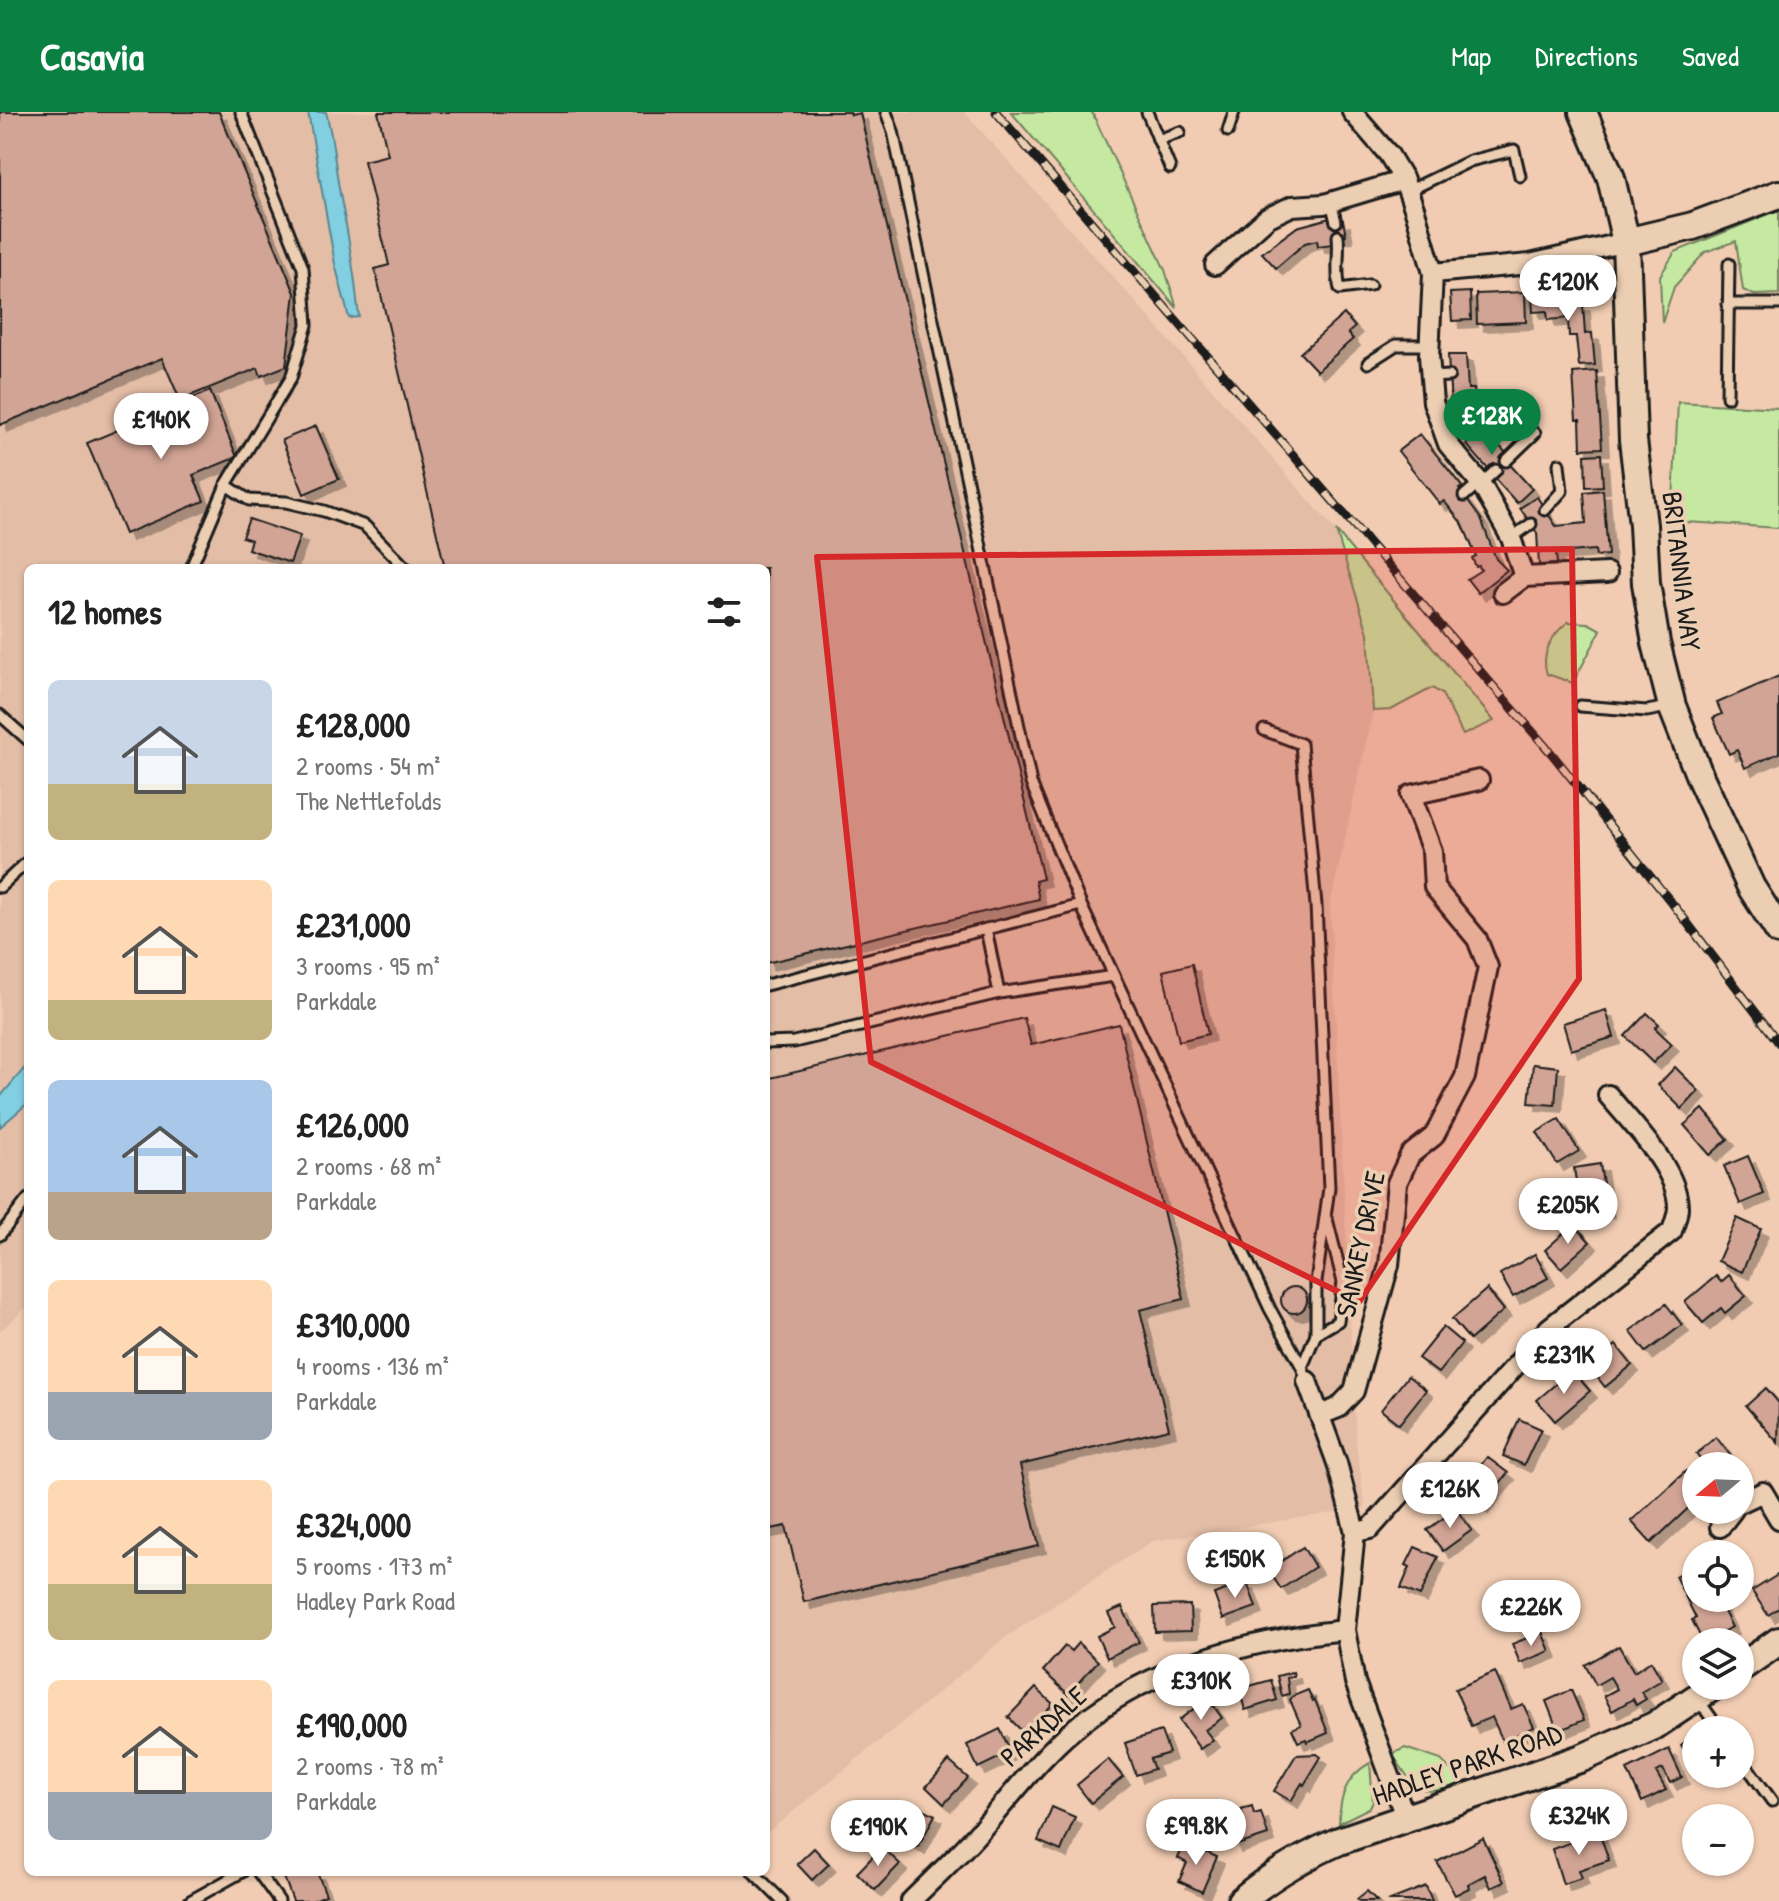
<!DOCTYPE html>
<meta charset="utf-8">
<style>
body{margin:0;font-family:"Patrick Hand",sans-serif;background:#f2f2f2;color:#222;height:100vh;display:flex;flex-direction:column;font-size:30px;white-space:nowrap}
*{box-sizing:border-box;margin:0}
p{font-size:26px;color:#767676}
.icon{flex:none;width:44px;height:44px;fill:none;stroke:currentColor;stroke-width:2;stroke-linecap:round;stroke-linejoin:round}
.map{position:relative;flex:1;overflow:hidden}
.drawer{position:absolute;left:24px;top:452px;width:746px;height:1312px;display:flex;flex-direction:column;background:#fff;border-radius:12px;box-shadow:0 2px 6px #0004}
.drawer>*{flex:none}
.needle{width:52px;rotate:251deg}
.buttons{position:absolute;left:1682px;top:1340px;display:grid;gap:16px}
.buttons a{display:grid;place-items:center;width:72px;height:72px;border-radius:50%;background:#fff;box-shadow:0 2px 6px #0004;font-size:40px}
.price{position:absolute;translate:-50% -68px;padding:0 18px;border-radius:28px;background:#fff;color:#222;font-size:26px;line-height:52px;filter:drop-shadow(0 2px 4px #0008)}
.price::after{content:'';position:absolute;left:50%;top:48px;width:24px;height:18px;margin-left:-12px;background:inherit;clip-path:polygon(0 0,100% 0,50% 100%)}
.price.on{background:#0b8043;color:#fff}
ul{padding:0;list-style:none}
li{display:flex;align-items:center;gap:24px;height:200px;padding:0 24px}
li span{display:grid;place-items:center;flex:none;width:224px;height:160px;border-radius:12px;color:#555}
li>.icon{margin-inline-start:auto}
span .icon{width:96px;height:96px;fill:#fffc;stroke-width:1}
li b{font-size:34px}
h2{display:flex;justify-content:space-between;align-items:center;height:96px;padding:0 24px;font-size:34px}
header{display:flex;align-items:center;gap:48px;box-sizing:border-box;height:112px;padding:0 40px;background:#0b8043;color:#fff}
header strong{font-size:38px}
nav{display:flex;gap:44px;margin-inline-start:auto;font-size:28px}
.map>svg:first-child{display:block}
.built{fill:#e3bda6}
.green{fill:#c6e9a2;stroke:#71825f;stroke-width:2}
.water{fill:#82cfe1;stroke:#598792;stroke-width:2}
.building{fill:#d1a495;stroke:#1c1c1c;stroke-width:2;filter:url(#shadow)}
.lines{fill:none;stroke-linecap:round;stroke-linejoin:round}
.lane-casing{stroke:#1c1c1c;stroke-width:15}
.street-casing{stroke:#1c1c1c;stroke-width:24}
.secondary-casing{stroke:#1c1c1c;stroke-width:32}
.lane{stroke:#ecceb2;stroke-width:9}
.street{stroke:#ecceb2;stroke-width:18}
.secondary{stroke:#ecceb2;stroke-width:26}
.rail-casing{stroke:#1c1c1c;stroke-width:9}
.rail{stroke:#ecceb2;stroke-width:6;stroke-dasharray:18;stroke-linecap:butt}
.marked{fill:#d62828;fill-opacity:0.2;stroke:#d62828;stroke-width:6;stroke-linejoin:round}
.labels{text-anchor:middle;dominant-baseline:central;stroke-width:7;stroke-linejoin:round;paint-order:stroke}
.street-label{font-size:28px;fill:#1c1c1c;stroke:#ecceb2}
</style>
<header>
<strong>Casavia</strong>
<nav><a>Map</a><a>Directions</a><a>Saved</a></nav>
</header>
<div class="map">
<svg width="1779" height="1789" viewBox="0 0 1779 1789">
<defs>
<filter id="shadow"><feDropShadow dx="7" dy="7" stdDeviation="0" flood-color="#0004"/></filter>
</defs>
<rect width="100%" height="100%" fill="#f1ccb2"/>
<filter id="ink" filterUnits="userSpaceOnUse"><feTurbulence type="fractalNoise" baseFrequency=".0125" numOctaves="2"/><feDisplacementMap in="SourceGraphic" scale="16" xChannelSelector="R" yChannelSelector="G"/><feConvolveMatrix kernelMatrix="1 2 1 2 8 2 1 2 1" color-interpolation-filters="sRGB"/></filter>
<g filter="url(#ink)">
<!-- built -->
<polygon class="built" points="0,0 964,0 1140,195 1336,419 1368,521 1373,599 1330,794 1356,1329 1365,1396 1152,1429 1006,1525 766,1722 766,456 28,456 28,1194 0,1219"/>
<!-- green -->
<g class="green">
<polygon points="1011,0 1092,0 1165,158 1177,196"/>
<polygon points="1779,98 1779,182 1754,183 1743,178 1736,129 1705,140 1674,175 1662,211 1660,164 1675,140"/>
<polygon points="1678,290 1779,296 1779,416 1672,409"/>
<polygon points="1336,419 1494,609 1463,623 1442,582 1432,576 1391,598 1373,599 1368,521"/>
<path d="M1568,510L1588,511L1601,518L1573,571L1547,562C1540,543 1552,522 1568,510Z"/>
<polygon points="1405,1636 1441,1648 1463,1670 1463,1674 1431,1679 1415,1675 1394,1645 1394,1641"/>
<path d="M1370,1651L1373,1690L1369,1696L1339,1711C1340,1684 1346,1664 1370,1651Z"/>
</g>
<!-- water -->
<g class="water">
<path d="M308,0H326C334,29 335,58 341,87C349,126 355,165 359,205L349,206L335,152Z"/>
<polygon points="28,952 28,991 0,1015 0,985"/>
</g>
<!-- building -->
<g class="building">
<polygon points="0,0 219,0 295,181 286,254 261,264 258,256 180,288 162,246 0,313"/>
<polygon points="378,0 850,0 851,3 860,1 1043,767 1035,769 1039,787 766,851 766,456 445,456 375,157 389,153 364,49 388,43"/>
<polygon points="1330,106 1331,110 1343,108 1346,123 1332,125 1333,132 1318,134 1317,128 1305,131 1276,156 1262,141 1297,115"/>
<polygon points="1470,180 1471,208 1452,209 1450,181"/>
<polygon points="1525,180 1526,210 1477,212 1476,182"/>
<polygon points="1563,181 1564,193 1583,192 1585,222 1592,221 1595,253 1579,254 1576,224 1569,224 1568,206 1548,208 1547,199 1533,200 1532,184"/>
<polygon points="1344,202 1355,215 1348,221 1353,227 1317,259 1300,241"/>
<polygon points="1448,243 1466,243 1468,277 1474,277 1475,292 1451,294"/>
<polygon points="1597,259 1602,336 1581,337 1580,308 1576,308 1573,261"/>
<polygon points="210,279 237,345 193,363 204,389 125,422 87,331"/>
<polygon points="1472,300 1473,310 1481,319 1484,317 1506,341 1502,344 1532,377 1517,391 1495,367 1500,363 1491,353 1487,356 1466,332 1470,329 1457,315 1456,301"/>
<polygon points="316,314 339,367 304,382 282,328"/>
<polygon points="1420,322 1462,375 1459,377 1481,407 1496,447 1507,458 1478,481 1467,467 1481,458 1479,454 1476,455 1472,446 1476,444 1463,413 1444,389 1440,392 1398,339"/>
<polygon points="1601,342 1603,374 1586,375 1585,343"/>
<polygon points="1603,378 1608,443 1596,444 1595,438 1556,441 1557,452 1539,453 1537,421 1520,396 1537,385 1556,414 1586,411 1584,380"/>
<polygon points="249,407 300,424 290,451 248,437 251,428 242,425"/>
<polygon points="1779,564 1779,641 1745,656 1737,638 1729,642 1713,606 1722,602 1717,591"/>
<polygon points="1192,852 1208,922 1179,929 1163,859"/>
<polygon points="1606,898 1614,925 1571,938 1563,911"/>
<polygon points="1647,901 1659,912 1655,916 1672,932 1653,951 1625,924"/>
<polygon points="1024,906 1031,933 1119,912 1184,1187 1140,1198 1169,1317 1020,1353 1039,1434 804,1490 786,1414 766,1418 766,967"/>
<polygon points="1533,952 1558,955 1555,993 1529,991"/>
<polygon points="1675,955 1699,979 1682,997 1658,973"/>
<polygon points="1703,997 1728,1027 1710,1043 1684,1013"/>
<polygon points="1559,1007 1579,1039 1557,1052 1537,1020"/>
<polygon points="1748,1044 1764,1082 1740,1092 1724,1054"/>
<polygon points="1600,1052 1607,1099 1581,1103 1574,1056"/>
<polygon points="1737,1106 1761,1117 1742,1160 1718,1149"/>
<polygon points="1574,1112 1590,1130 1561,1156 1545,1138"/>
<polygon points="1535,1142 1548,1166 1513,1185 1500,1162"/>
<polygon points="1729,1163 1746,1184 1725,1201 1721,1196 1703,1211 1685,1190 1716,1164 1721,1170"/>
<circle cx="1294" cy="1188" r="13"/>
<polygon points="1487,1177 1504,1198 1470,1228 1452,1207"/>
<polygon points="1666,1192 1682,1213 1646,1240 1630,1219"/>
<polygon points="1443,1215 1462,1231 1438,1261 1418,1246"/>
<polygon points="1616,1233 1632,1253 1605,1275 1589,1255"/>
<polygon points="1572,1258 1590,1279 1555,1309 1537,1288"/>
<polygon points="1408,1264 1426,1278 1399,1312 1381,1298"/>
<polygon points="1766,1276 1779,1291 1778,1331 1746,1294"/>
<polygon points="1519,1307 1541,1317 1524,1353 1503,1344"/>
<polygon points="1716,1325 1734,1348 1727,1354 1705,1354 1696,1342"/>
<polygon points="1487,1345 1508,1361 1481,1395 1465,1383 1479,1364 1475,1361"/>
<polygon points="1686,1359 1696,1370 1696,1389 1651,1431 1631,1409"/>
<polygon points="1456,1397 1472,1418 1443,1439 1427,1418"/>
<polygon points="1303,1435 1315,1455 1281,1477 1268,1458"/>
<polygon points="1415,1435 1438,1445 1420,1484 1401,1476 1410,1455 1406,1453"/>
<polygon points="1696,1453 1696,1486 1717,1486 1732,1515 1703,1530 1692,1508 1696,1506 1675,1464"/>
<polygon points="1779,1462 1779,1496 1768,1503 1752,1479"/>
<polygon points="1247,1470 1256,1495 1223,1507 1214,1482"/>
<polygon points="1190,1493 1191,1519 1155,1520 1154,1494"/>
<polygon points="1122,1495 1139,1530 1107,1546 1097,1524 1115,1515 1108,1501"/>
<polygon points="1542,1520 1550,1539 1520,1551 1512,1532"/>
<polygon points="1078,1531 1098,1549 1068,1582 1043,1559 1065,1534 1071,1539"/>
<polygon points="1619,1534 1634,1560 1651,1549 1662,1568 1641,1580 1646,1587 1636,1593 1633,1587 1612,1599 1604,1584 1617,1577 1610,1565 1596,1573 1585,1553"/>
<polygon points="1293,1560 1294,1564 1287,1566 1289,1582 1282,1584 1277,1564"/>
<polygon points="1495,1560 1511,1597 1523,1592 1534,1615 1518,1622 1521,1629 1506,1636 1492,1605 1471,1614 1455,1577"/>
<polygon points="1271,1568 1277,1588 1245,1598 1239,1577"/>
<polygon points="1036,1576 1053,1592 1024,1621 1008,1605"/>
<polygon points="1308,1578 1313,1589 1315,1588 1328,1621 1307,1630 1306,1627 1298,1630 1292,1617 1301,1613 1290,1588 1293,1584"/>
<polygon points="1571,1578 1584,1608 1558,1619 1546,1589"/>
<polygon points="1208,1586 1222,1606 1205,1618 1213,1628 1200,1637 1179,1608"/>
<polygon points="1000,1617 1011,1640 978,1656 967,1633"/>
<polygon points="1161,1619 1169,1641 1150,1647 1154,1657 1136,1663 1125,1631"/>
<polygon points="1696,1622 1696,1654 1681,1633"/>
<polygon points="1669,1637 1682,1665 1670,1671 1663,1657 1656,1660 1666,1678 1642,1690 1627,1658"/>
<polygon points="1317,1642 1321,1645 1304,1673 1302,1671 1291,1689 1274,1679 1296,1643"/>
<polygon points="1108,1647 1123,1665 1091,1691 1077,1673"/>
<polygon points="949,1649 968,1666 944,1692 926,1675"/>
<polygon points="912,1691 935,1703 918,1735 895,1723"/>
<polygon points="1252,1694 1254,1702 1261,1700 1268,1723 1234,1734 1226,1709 1243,1704 1241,1697"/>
<polygon points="1052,1695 1075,1705 1061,1739 1038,1729"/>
<polygon points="1599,1720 1609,1748 1579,1758 1582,1766 1563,1772 1552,1737"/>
<polygon points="1483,1726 1504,1770 1491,1776 1485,1763 1468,1772 1469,1776 1455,1783 1437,1750"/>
<polygon points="1185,1731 1217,1745 1202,1780 1179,1769 1187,1751 1178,1746"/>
<polygon points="882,1735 900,1752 875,1778 857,1761"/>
<polygon points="814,1736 829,1752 812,1768 797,1752"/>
<polygon points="282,1760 317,1760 326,1783 312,1789 293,1789"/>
<polygon points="1426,1774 1432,1789 1388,1789"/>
<polygon points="1367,1779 1377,1789 1359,1789 1357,1787"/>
</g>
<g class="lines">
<!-- lane casing -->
<g class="lane-casing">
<g id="lane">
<polyline points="886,0 893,19 1031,671 1081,793 1270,1197 1302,1255 1307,1269"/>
<polyline points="1147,0 1170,56"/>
<polyline points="1228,19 1234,0"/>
<polyline points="1158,28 1180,20"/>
<polyline points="1408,79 1470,49 1514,38 1520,64"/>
<polyline points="1331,90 1336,110"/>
<path d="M1338,124C1340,144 1335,158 1340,177L1370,173"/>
<polyline points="1728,192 1779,192"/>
<polyline points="1368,251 1396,233 1429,233"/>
<polyline points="1431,265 1449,264"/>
<polyline points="1727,285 1729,152"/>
<polyline points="1506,349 1535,321"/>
<polyline points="1481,372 1496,358"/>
<polyline points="226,373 249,388 286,390 324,399 365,414 406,456"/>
<polyline points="1464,384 1480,370"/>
<polyline points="1545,398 1562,379 1559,352"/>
<polyline points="1511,426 1531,412"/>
<polyline points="191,456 226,373 291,266 307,213 303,156 241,0"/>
<polyline points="1580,594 1647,599 1668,595"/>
<polyline points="0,603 28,628"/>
<polyline points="1264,618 1301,632 1316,793 1329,1076 1316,1170 1316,1222 1338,1209 1343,1170 1327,1107"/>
<polyline points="0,775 28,749"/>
<polyline points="766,873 1081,793"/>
<polyline points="999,881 1114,864"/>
<polyline points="766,931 794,930 999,881 986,817"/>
<polyline points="0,1123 28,1087"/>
<polyline points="1302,1255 1316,1222"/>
<polyline points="1699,1589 1720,1618"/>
<polyline points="1740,1645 1772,1689"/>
<polyline points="258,1760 279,1789"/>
<polyline points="753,1760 782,1789"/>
<polyline points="190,1789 242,1760"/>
</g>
</g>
<!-- street casing -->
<g class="street-casing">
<g id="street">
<polyline points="1352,0 1389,43 1404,68 1415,99 1433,161 1429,244 1433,290 1448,332 1481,372 1511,426 1524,465"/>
<polyline points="1215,153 1267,106 1292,94 1324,92 1404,68"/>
<polyline points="1433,161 1530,152 1626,130"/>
<polyline points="1503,481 1524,465 1607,461"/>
<polyline points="1307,1269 1337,1351 1355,1420 1345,1518 1355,1570 1406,1707"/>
<polyline points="1320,1303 1338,1296 1354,1279 1389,1153 1397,1071 1410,1043 1434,1024 1465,965 1488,855 1477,827 1434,775 1432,739 1411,683 1479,668"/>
<polyline points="1740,1391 1763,1380 1779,1407"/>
<polyline points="1720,1415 1733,1398"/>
<path d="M1355,1420L1370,1417L1378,1408L1549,1216L1672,1119C1674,1112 1678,1103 1678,1095C1678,1057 1632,1012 1608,983"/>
<path d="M911,1789C934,1766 958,1744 979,1720C1011,1685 1038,1647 1074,1617C1149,1554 1249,1528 1345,1518"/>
</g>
</g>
<!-- secondary casing -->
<g class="secondary-casing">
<g id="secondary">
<polyline points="1583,0 1611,66 1626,130 1633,328 1643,413 1646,471 1656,531 1672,594 1700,665 1751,775 1779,819"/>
<polyline points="1626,130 1693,114 1779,82"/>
<polyline points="1740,1556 1779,1529"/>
<path d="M1241,1789C1271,1763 1303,1745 1339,1729L1582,1646L1654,1614L1714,1574"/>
</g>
</g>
<!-- lane -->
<use href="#lane" class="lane"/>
<!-- street -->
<use href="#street" class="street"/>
<!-- secondary -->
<use href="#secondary" class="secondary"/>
<!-- rail casing -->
<g class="rail-casing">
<polyline id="rail" points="996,0 1552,642 1679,800 1779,931"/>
</g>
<!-- rail -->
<use href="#rail" class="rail"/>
</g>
</g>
<!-- marked area -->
<path class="marked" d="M1572,437L1579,867L1359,1190L871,950L817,445Z"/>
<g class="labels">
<!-- street labels -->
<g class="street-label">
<text transform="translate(1682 459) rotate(83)">BRITANNIA WAY</text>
<text transform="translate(1360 1132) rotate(-78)">SANKEY DRIVE</text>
<text transform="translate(1043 1614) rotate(-42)">PARKDALE</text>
<text transform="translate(1467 1652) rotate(-19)">HADLEY PARK ROAD</text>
</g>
</g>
</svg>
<div class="buttons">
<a><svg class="needle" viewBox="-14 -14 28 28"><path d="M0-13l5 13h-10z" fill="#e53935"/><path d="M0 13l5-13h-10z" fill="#767676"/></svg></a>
<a><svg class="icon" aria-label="locate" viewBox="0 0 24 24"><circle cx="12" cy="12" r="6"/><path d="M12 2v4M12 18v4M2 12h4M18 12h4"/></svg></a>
<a><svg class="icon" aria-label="layers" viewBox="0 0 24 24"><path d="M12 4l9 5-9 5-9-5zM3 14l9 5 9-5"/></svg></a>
<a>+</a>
<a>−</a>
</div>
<b class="price" style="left:1568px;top:211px">£120K</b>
<b class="price on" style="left:1492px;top:345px">£128K</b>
<b class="price" style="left:161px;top:349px">£140K</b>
<b class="price" style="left:1568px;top:1134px">£205K</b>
<b class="price" style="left:1564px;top:1284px">£231K</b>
<b class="price" style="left:1450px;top:1418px">£126K</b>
<b class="price" style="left:1235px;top:1488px">£150K</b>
<b class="price" style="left:1531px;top:1536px">£226K</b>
<b class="price" style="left:1201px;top:1610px">£310K</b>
<b class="price" style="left:1579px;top:1745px">£324K</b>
<b class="price" style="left:1196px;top:1755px">£99.8K</b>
<b class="price" style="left:878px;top:1756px">£190K</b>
<section class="drawer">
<h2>12 homes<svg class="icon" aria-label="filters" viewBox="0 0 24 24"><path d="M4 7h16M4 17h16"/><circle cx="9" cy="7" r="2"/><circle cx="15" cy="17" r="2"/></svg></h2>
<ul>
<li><span style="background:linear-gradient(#c9d6e8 65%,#c2b280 0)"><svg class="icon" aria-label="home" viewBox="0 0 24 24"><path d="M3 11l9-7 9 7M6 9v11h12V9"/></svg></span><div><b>£128,000</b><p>2 rooms · 54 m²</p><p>The Nettlefolds</p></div></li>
<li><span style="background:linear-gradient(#ffd9b3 75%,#c2b280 0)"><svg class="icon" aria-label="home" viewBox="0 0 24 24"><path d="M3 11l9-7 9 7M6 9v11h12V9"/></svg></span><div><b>£231,000</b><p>3 rooms · 95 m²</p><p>Parkdale</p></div></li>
<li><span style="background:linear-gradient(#a9c7e8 70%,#b9a48a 0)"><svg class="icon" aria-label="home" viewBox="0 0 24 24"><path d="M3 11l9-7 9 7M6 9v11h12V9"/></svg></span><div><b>£126,000</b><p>2 rooms · 68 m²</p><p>Parkdale</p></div></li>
<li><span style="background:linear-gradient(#ffd9b3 70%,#9aa5b1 0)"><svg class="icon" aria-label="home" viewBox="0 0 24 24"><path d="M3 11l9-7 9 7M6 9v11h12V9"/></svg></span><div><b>£310,000</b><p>4 rooms · 136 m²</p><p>Parkdale</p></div></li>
<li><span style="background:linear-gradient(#ffd9b3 65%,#c2b280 0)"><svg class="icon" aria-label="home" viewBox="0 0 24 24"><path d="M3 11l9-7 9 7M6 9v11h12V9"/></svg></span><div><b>£324,000</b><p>5 rooms · 173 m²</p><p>Hadley Park Road</p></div></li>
<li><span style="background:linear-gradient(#ffd9b3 70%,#9aa5b1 0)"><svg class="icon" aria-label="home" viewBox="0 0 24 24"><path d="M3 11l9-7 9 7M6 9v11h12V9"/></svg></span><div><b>£190,000</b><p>2 rooms · 78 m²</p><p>Parkdale</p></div></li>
</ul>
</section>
</div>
